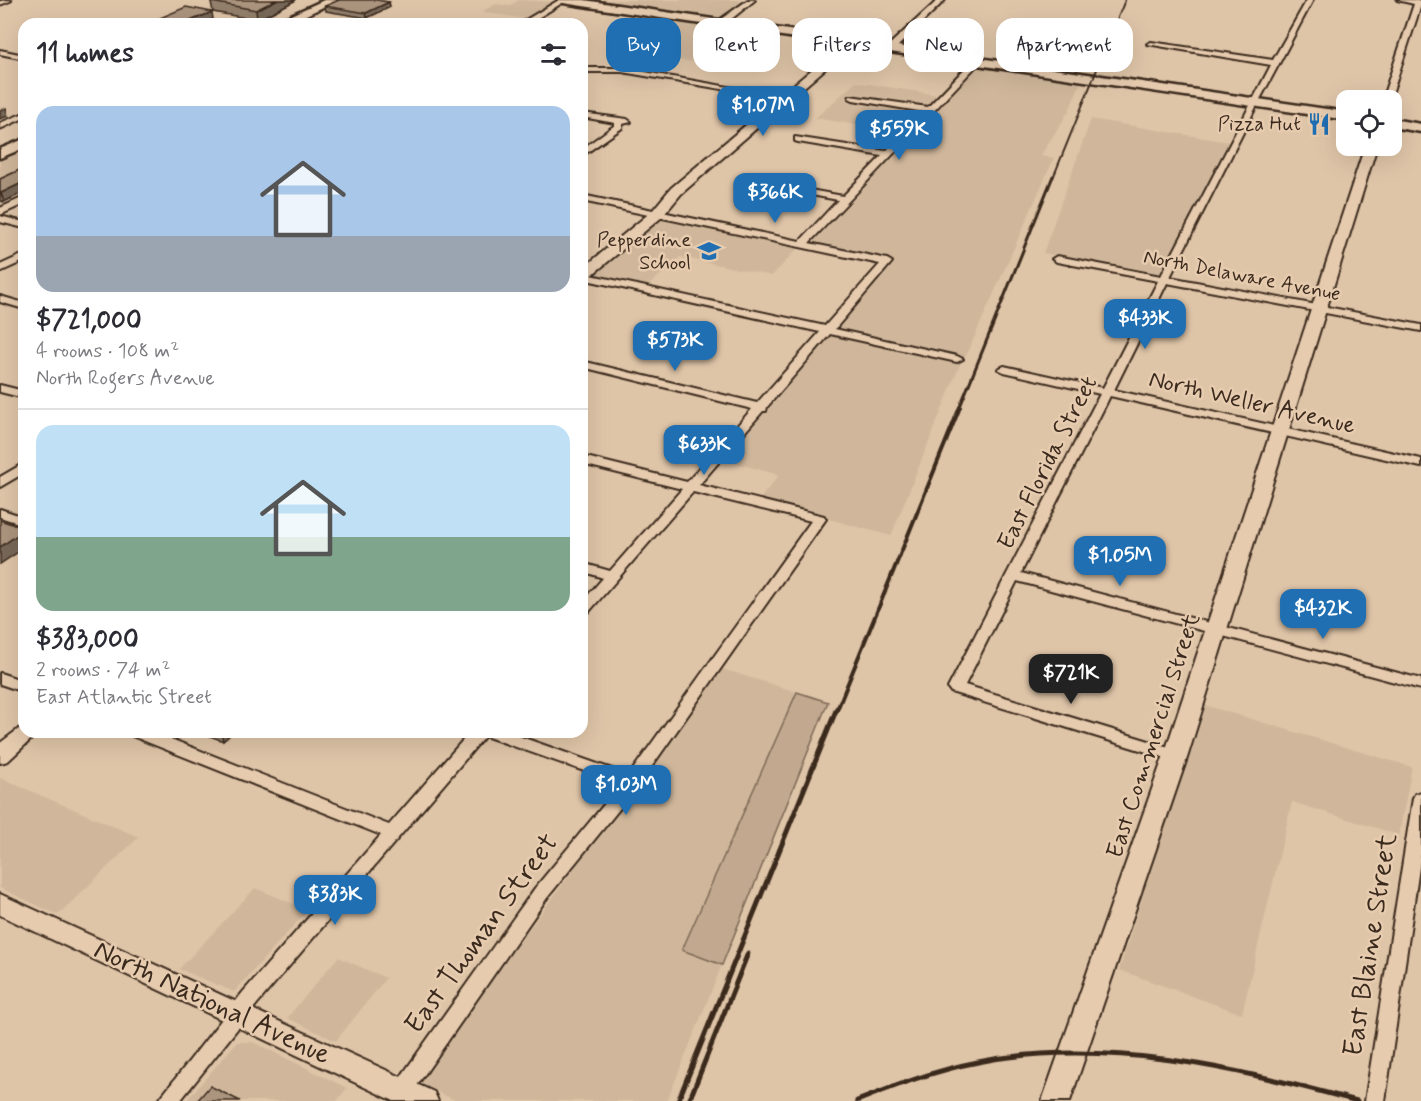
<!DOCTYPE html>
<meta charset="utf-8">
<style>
body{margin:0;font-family:Mynerve,sans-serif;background:#f2f2f3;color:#2b2b33;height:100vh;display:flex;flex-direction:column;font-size:22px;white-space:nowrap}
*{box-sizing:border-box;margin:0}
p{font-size:20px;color:#7c7c81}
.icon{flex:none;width:33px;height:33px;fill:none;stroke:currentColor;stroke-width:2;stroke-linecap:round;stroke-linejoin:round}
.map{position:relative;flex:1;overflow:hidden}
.side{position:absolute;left:18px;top:18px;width:570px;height:720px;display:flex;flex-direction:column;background:#fff;border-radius:18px;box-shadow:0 6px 24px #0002}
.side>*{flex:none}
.hud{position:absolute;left:606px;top:18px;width:570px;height:54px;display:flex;gap:12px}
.fabs{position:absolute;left:1336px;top:90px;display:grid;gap:12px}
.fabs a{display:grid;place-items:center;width:66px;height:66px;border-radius:12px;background:#fff;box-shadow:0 6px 24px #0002;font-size:30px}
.price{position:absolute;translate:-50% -51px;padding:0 14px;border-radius:12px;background:#1f6fb2;color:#fff;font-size:20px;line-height:39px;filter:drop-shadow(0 2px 3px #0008)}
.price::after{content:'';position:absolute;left:50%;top:36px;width:18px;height:14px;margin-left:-9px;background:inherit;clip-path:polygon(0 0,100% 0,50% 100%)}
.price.selected{background:#222;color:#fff}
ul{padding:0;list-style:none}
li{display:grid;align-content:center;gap:12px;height:318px;padding:0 18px}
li+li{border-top:2px solid #e1e1e2}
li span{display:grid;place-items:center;height:186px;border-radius:18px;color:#555}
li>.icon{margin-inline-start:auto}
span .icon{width:108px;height:108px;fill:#fffc;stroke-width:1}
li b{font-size:26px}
h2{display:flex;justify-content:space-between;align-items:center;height:72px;padding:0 18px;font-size:26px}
.pill{padding:0 21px;border-radius:18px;background:#fff;box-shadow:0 6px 24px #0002;font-size:21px;line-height:54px}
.pill.selected{background:#1f6fb2;color:#fff}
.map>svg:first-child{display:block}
.built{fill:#d0b79b}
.green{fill:#c1a88f;stroke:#7e6956;stroke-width:1.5}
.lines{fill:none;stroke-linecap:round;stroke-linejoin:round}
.street-casing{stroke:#3b2a1e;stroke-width:4}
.secondary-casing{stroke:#3b2a1e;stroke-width:4}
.primary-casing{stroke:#3b2a1e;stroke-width:5}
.street{fill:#e6cbae;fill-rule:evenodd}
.secondary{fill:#e6cbae;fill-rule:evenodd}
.primary{fill:#e6cbae;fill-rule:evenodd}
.rail-far3{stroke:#3b2a1e;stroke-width:2}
.rail-far2{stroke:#3b2a1e;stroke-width:3}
.rail-far1{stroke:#3b2a1e;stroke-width:4}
.rail{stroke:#3b2a1e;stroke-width:5}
.wall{fill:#94806c;stroke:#3b2a1e;stroke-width:1.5}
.shaded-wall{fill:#786858;stroke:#3b2a1e;stroke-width:1.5}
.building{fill:#ac957e;stroke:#3b2a1e;stroke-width:1.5}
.labels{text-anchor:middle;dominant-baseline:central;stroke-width:5;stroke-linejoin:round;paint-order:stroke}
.far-poi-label{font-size:20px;fill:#3b2a1e;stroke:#e6cbae;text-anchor:end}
.far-street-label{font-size:20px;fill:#3b2a1e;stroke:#e6cbae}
.street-label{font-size:24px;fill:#3b2a1e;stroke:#e6cbae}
.near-street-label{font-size:28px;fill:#3b2a1e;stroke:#e6cbae}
</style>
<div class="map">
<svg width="1421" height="1101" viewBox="0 0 1421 1101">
<rect width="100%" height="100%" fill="#dfc5a8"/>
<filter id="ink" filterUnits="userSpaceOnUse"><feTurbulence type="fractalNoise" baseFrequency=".0167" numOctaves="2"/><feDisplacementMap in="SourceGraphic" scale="12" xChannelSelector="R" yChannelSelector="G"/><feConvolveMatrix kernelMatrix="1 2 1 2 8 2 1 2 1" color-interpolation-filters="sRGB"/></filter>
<g filter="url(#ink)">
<!-- built -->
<g class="built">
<polygon points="519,0 557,2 527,19 481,12 496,4 509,6"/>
<polygon points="596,0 737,0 746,1 720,19"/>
<polygon points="678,19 713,26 772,34 732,67 625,53"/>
<polygon points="975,66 1081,82 1069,111 1041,155 1054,158 967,354 963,358 839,329 839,325 891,260 809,242"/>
<polygon points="856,82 938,95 903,133 815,118"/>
<polygon points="1091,119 1229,142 1160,276 1043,253"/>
<polygon points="24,147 24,195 0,207 0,159"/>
<polygon points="662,218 800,246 772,276 680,257 648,286 594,274"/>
<polygon points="838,335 961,362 891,536 759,500 779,475 721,459 830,336"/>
<polygon points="719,668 797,692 682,950 722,965 667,1101 457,1101 424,1086 420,1082 425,1068 634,789"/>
<polygon points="1204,705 1412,767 1399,835 1292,802 1242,1014 1119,970"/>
<polygon points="0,778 139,837 58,915 0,888"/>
<polygon points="255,888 308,910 234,992 179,969"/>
<polygon points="338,957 386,978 336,1041 287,1018"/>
<polygon points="237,1042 253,1042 347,1088 337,1101 186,1101"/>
</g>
<!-- green -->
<polygon class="green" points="797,692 828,702 722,965 682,950"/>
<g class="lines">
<!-- street casing -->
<g class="street-casing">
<g id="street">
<polygon points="11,0 10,1 0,5 0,1"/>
<polygon points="559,0 567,0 528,24 519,24"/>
<polygon points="748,0 755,0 724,25 718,25 718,21"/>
<polygon points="938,0 945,0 894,50 888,50 888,46"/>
<polygon points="1307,0 1313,0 1258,103 1170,277 1421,325 1421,331 1167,283 1114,390 1421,459 1421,467 1110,396 1021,573 1421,679 1421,689 1017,581 965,685 1182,751 1184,755 1182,759 1176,761 951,692 948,688 1100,394 1004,372 998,369 1004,366 1103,388 1158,281 1057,262 1052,259 1057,256 1161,276 1271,65 1147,44 1151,42 1273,60"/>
<polygon points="1397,0 1418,0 1421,1 1421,5 1390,100 1382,100 1414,4"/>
<polygon points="0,50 24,55 24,59 0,54"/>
<polygon points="974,59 981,61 809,243 887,259 892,262 835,329 957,356 963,359 957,362 830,334 767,407 766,411 763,411 699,485 824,516 826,519 638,786 547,898 409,1097 402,1100 395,1097 392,1091 395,1085 535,888 621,784 485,736 257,1004 180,1101 158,1101 243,992 381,835 132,736 130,732 153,732 389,825 470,732 507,732 629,775 811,521 693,492 587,614 582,616 582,602 603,578 582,571 582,563 610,571 682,489 582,464 582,456 687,482 752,409 582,367 582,361 757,403 820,332 582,279 582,273 825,326 880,264 582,201 582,195 800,241 838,200 753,184 748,181 750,179 843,196 882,156 798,142 795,141 795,137 886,151 924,112 853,100 849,98 850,96 928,107"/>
<polygon points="582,68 622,68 790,98 786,100 622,72 582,72"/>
<polygon points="24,113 24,118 0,129 0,123"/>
<polygon points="582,113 627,119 631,122 623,124 622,128 582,156 582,149 615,125 615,123 582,117"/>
<polygon points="24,197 24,204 0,215 0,208"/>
<polygon points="0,216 24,222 24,228 0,222"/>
<polygon points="24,254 24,261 0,272 0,265"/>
<polygon points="0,296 24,303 24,309 0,302"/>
<polygon points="0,385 24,391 24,398 0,392"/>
<polygon points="24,463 24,473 0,487 0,477"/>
<polygon points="0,509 24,517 24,525 0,517"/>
<polygon points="0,673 24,681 24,692 0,684"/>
<polygon points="1421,792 1421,854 1385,1101 1365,1101 1413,798 1415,794"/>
</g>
</g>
<!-- secondary casing -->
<g class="secondary-casing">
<g id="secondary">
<polygon points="847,40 856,42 681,194 662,217 587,279 582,280 582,269 652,211 671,188"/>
<polygon points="1365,146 1377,146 1188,755 1070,1101 1042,1101 1164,755"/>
<polygon points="24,725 24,732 39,732 8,761 0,763 0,743"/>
<polygon points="0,894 434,1092 438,1101 394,1101 0,915"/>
</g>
</g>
<!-- primary casing -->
<g class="primary-casing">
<g id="primary">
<polygon points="324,0 338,0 287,24 271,24"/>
<polygon points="558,0 584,0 1347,112 1347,120 661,18 563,3"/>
<polygon points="1392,119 1421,124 1421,132 1392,127"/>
<polygon points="24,139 24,148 0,158 0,149"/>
</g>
</g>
<!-- street -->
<use href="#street" class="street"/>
<!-- secondary -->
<use href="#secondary" class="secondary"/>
<!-- primary -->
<use href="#primary" class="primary"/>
<!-- rail-far3 -->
<polyline class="rail-far3" points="1053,178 1125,0"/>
<!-- rail-far2 -->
<polyline class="rail-far2" points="959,409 1053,176"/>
<!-- rail-far1 -->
<polyline class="rail-far1" points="837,710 960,407"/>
<!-- rail -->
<g class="rail">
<polyline points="678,1101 837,708"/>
<polyline points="689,1101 748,953"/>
<path d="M857,1101C897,1085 936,1070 978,1062C1105,1037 1235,1068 1357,1101"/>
</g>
</g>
<!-- wall -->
<g class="wall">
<polygon points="296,0 257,20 213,12 211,2"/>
<polygon points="380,1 389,2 390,7 367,18 326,11 325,6"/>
<polygon points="24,168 24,192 4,202 0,201 0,179"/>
<polygon points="199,732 233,732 223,741"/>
</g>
<!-- shaded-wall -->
<g class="shaded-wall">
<polygon points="276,0 296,0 257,20 256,10"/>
<polygon points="389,2 390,7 367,18 366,13"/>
<polygon points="212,12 213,19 201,24 183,24"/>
<polygon points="6,108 8,116 0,119 0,110"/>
<polygon points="24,182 24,192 4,202 1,193"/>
<polygon points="24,530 24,548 0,564 0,547"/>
<polygon points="221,732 233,732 223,741"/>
</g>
<!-- building -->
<g class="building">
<polygon points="217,0 276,0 256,10 211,2"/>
<polygon points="339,0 376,0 389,2 366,13 325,6"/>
<polygon points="186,7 212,12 183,24 156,24 148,23"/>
<polygon points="24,168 24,182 1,193 0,193 0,179"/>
<polygon points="0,520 24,528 24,530 0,547"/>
<polygon points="210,1086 240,1101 197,1101"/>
</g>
</g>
<!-- icons -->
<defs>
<g id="restaurant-bare" transform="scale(1.8)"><path d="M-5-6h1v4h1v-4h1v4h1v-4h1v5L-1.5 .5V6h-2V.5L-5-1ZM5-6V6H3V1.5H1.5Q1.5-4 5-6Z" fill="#1f6fb2" stroke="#e6cbae" stroke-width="2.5" paint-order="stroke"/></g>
<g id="school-bare" transform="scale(1.8)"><path d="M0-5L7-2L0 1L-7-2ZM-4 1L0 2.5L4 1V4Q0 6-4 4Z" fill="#1f6fb2" stroke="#e6cbae" stroke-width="2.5" paint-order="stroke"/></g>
</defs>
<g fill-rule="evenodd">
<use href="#restaurant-bare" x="1319" y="124"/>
<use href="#school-bare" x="709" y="251"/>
</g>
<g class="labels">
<!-- far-poi labels -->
<g class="far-poi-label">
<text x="1301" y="124">Pizza Hut</text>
<text x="691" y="240">Pepperdine<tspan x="691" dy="23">School</tspan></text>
</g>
<!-- far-street labels -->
<g class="far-street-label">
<text transform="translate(1242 276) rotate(11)">North Delaware Avenue</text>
</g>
<!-- street labels -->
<g class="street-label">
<text transform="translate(1252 403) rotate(13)">North Weller Avenue</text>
<text transform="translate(1048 463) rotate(-63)">East Florida Street</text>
<text transform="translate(1154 736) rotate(-72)">East Commercial Street</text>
</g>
<!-- near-street labels -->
<g class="near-street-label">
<text transform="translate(482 934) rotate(-54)">East Thoman Street</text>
<text transform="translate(1371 945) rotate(-81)">East Blaine Street</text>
<text transform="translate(212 1003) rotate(25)">North National Avenue</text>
</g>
</g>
</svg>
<div class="fabs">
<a><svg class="icon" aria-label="locate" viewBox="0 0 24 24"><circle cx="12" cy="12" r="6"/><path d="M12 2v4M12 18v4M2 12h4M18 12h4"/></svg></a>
</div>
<b class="price" style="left:763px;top:137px">$1.07M</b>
<b class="price" style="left:899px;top:161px">$559K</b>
<b class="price" style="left:775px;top:224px">$366K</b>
<b class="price" style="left:1145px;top:350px">$433K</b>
<b class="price" style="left:675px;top:372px">$573K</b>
<b class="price" style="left:704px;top:476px">$633K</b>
<b class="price" style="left:1120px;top:587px">$1.05M</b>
<b class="price" style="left:1323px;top:640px">$432K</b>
<b class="price selected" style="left:1071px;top:705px">$721K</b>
<b class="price" style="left:626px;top:816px">$1.03M</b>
<b class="price" style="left:335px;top:926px">$383K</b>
<div class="hud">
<a class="pill selected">Buy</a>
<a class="pill">Rent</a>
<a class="pill">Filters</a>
<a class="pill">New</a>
<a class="pill">Apartment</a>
</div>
<section class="side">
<h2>11 homes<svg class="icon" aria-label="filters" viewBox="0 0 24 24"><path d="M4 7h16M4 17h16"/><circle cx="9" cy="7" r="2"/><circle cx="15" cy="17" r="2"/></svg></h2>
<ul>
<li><span style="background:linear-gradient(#a9c7e8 70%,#9aa5b1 0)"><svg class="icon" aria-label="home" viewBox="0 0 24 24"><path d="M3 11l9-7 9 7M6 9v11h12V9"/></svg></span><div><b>$721,000</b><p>4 rooms · 108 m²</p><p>North Rogers Avenue</p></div></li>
<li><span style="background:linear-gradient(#bfe0f5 60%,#7fa58c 0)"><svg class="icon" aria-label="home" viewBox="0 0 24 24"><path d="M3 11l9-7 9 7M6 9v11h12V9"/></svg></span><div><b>$383,000</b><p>2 rooms · 74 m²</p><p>East Atlantic Street</p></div></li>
</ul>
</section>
</div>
